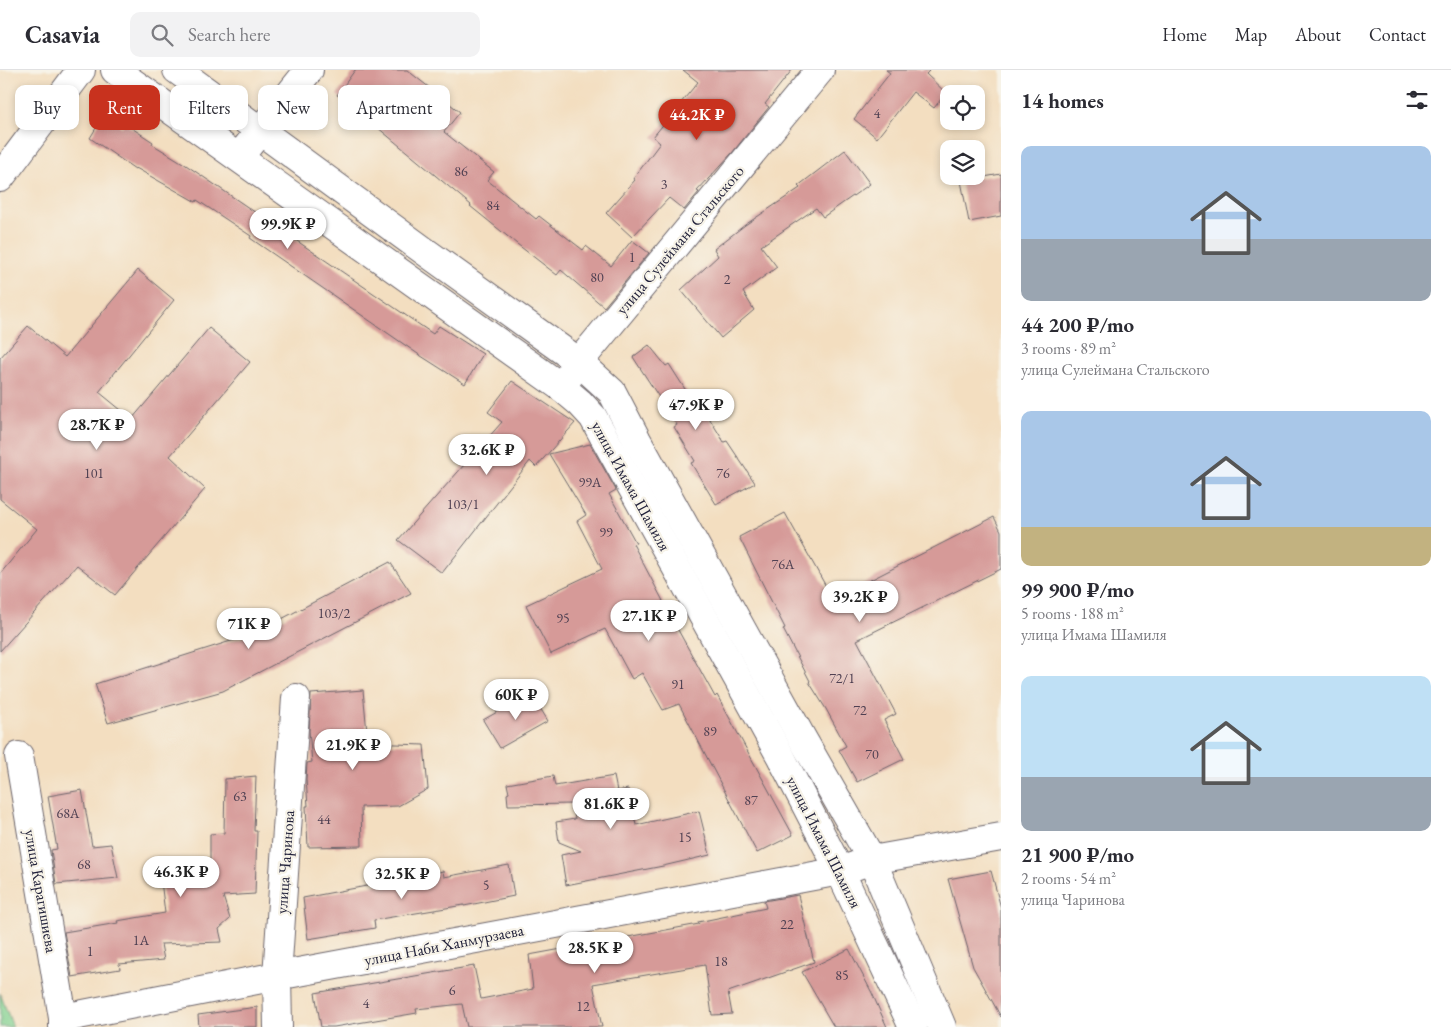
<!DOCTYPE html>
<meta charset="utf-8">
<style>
body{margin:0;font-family:"EB Garamond",serif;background:#f2f2f3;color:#2b2b33;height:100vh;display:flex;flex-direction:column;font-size:19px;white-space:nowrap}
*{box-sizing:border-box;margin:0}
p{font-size:16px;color:#7c7c81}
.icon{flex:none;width:28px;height:28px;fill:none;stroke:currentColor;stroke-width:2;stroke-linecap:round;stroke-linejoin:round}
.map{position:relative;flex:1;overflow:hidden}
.side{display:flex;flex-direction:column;background:#fff;width:450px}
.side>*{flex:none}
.guide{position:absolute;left:15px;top:15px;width:475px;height:45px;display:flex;gap:10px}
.buttons{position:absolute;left:940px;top:15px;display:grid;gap:10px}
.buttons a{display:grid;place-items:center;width:45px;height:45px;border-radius:10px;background:#fff;box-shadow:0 2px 8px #0003;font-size:25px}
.price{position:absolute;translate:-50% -42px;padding:0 11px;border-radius:18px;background:#fff;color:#222;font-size:16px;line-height:32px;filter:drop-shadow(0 1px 2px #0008)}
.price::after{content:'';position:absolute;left:50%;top:30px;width:15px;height:11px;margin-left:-8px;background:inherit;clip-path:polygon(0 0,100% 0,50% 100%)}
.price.active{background:#c8321e;color:#fff}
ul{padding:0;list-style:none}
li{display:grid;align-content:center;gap:10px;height:265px;padding:0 20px}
li span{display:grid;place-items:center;height:155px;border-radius:10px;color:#555}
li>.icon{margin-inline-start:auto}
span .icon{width:90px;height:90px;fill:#fffc;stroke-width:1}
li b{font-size:21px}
h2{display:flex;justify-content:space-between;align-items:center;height:60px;padding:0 20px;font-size:21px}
.chip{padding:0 18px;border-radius:10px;background:#fff;box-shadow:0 2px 8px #0003;font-size:18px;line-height:45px}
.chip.active{background:#c8321e;color:#fff}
header{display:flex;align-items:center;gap:30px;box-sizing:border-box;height:70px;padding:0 25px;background:#fff;border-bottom:1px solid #e1e1e2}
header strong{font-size:24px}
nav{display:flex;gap:28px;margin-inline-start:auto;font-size:18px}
.search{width:350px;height:45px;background:#f2f2f3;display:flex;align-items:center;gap:12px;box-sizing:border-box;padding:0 18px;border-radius:10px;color:#7c7c81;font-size:19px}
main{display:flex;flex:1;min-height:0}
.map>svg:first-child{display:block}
.green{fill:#83d191;stroke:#527a66}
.building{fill:#d69a98}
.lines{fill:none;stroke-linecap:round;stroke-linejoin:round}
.minor-casing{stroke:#6b646a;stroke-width:30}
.major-casing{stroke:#6b646a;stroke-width:30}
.minor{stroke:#fff;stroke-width:28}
.major{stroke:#fff;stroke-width:28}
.labels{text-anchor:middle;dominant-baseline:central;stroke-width:4.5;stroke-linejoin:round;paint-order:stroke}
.number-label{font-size:14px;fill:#4f4052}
.street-label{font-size:16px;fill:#22223b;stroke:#f7f3e8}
</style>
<header>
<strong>Casavia</strong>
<div class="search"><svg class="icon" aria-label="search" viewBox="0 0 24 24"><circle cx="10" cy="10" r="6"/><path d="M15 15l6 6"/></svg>Search here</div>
<nav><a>Home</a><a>Map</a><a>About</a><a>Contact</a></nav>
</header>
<main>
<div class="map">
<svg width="1001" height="957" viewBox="0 0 1001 957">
<rect width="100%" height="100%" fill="#f7f3e8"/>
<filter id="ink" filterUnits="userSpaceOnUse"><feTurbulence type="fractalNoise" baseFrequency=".02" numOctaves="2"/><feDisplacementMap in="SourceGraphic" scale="10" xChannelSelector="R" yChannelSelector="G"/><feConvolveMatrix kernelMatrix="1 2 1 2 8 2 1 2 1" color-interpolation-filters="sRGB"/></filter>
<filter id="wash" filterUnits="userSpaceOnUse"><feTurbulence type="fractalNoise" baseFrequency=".0096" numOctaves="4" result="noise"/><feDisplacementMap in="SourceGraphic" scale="20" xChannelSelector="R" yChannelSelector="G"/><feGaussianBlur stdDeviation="1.12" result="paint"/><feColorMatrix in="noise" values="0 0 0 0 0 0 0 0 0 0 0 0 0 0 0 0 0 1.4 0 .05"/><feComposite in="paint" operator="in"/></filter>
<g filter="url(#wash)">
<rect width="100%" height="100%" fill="#f3dec0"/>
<!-- green -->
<polygon class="green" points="0,923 13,957 0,957"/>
<g id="blocks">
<!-- building -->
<g class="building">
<polygon points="355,0 407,0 435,22 460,42 444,62 494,102 487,110 536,149 539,146 583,180 586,176 611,196 632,170 649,183 604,237 561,200 557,205 517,174 470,136 471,135 377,57 378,56 337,25"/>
<polygon points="683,0 792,0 765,34 769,37 732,83 697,121 699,122 684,140 669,128 632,167 606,143 635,110 633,109 660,73 653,67 698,12"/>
<polygon points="886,0 930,0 926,4 946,23 934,38 913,22 877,68 854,49 890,3"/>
<polygon points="104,45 122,57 124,53 153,72 152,74 183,93 262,147 433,264 439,256 483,284 465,314 418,284 250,168 251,166 197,130 196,132 136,98 135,99 90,68"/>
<polygon points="845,80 870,114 823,147 816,138 761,176 777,197 743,222 754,240 721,268 681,220 718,186 714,179 745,155 800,118 798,116"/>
<polygon points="1001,104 1001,146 969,152 961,111"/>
<polygon points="138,200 174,230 99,322 132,349 209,258 250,292 170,386 205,419 115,525 77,495 0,581 0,504 37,459 0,429 0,288 28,256 65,287"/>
<polygon points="649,275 666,296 669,294 699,341 703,338 724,372 727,371 755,413 716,434 691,393 695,391 674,357 677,355 633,287"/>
<polygon points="512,311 575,353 536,397 530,391 442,503 398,470 502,352 488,342"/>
<polygon points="590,374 616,420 609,424 636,473 633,474 663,531 662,531 715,627 717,625 793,765 757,783 679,634 663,640 642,603 632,609 605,559 551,584 526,535 602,499 577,451 586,445 549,384"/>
<polygon points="785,443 833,529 994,447 1001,461 1001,499 857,570 896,644 884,650 904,689 857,712 839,680 846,676 826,639 809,612 810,611 783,559 785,558 739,467"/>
<polygon points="390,492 411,523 223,621 108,653 95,614 253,564"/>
<polygon points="363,620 368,673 424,675 428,719 398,736 361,737 362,776 308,777 306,736 308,736 306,709 307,693 312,692 309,661 311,624"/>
<polygon points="531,623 548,651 500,678 483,650"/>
<polygon points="256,706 254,761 257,761 255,824 223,826 230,849 219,859 222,872 161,874 164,890 119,894 120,899 72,907 64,862 118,853 117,851 165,843 161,811 210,812 210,764 224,763 225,709"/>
<polygon points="553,706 555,716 614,706 617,721 628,719 636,755 699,741 710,785 663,796 566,815 561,785 581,781 559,772 556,752 575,749 573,734 508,735 507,724 509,723 507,714"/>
<polygon points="82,720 92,776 111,774 118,808 56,814 51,780 57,779 48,726"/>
<polygon points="509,795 514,826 464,836 464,835 374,850 375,858 308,869 303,828 393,811 413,811 412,807 443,801 444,807"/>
<polygon points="991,801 1001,838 1001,947 973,897 948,809"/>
<polygon points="798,825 814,892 728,922 732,944 712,945 705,895 593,914 602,957 467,957 462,934 416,939 417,943 334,957 321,957 315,923 474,896 481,929 533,919 529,885 699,854 698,852 766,838 764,831"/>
<polygon points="849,879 872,923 887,957 834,957 802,902"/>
<polygon points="257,937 257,957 199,957 198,945"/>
</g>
</g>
</g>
<g filter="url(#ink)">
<use href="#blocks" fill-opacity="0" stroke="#6b646a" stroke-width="1"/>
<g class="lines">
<!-- minor casing -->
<g class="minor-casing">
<g id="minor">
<polyline points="239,87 309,0"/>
<polyline points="0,108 81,0"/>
<polyline points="561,317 579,292 820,0"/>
<polyline points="19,686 63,948 63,957"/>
<polyline points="63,948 277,906 840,801 872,790 1001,767"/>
<polyline points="278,957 277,906 296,628"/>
</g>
</g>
<!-- major casing -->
<g class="major-casing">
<g id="major">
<polyline points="115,0 561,317 580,333 593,347 781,687 840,801 913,957"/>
<polyline points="177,0 423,180 579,292 612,322 637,370 802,668 872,790 942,957"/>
</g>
</g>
<!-- minor -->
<use href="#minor" class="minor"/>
<!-- major -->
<use href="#major" class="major"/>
</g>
</g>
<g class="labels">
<!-- number labels -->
<g class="number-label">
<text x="877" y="43">4</text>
<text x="461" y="101">86</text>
<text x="664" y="114">3</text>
<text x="493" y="135">84</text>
<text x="632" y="187">1</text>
<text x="597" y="207">80</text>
<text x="727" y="209">2</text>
<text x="94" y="403">101</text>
<text x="723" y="403">76</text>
<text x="590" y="412">99А</text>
<text x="463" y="434">103/1</text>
<text x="606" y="462">99</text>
<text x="783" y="494">76А</text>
<text x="334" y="543">103/2</text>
<text x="563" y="548">95</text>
<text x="842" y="608">72/1</text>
<text x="678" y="614">91</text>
<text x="860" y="640">72</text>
<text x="710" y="661">89</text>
<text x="872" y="684">70</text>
<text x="240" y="726">63</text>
<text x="751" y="730">87</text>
<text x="68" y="743">68А</text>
<text x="324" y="749">44</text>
<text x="685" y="767">15</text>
<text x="84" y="794">68</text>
<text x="486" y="815">5</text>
<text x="787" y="854">22</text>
<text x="141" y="870">1А</text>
<text x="90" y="881">1</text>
<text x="721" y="891">18</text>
<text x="842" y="905">85</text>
<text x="452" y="920">6</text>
<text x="366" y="933">4</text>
<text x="583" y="936">12</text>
</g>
<!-- street labels -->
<g class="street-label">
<text transform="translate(680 170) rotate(-50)">улица Сулеймана Стальского</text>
<text transform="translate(631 416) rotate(61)">улица Имама Шамиля</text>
<text transform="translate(824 772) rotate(63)">улица Имама Шамиля</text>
<text transform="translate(285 792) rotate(-86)">улица Чаринова</text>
<text transform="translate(41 821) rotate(80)">улица Карагишиева</text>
<text transform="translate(444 875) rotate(-11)">улица Наби Ханмурзаева</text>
</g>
</g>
</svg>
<div class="buttons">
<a><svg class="icon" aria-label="locate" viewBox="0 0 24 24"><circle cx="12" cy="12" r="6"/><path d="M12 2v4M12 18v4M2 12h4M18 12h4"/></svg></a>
<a><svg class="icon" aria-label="layers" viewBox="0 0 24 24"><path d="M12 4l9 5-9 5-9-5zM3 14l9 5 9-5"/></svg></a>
</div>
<b class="price active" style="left:697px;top:71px">44.2K ₽</b>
<b class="price" style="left:288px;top:180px">99.9K ₽</b>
<b class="price" style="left:696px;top:361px">47.9K ₽</b>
<b class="price" style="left:97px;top:381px">28.7K ₽</b>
<b class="price" style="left:487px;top:406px">32.6K ₽</b>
<b class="price" style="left:860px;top:553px">39.2K ₽</b>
<b class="price" style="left:649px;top:572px">27.1K ₽</b>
<b class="price" style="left:249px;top:580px">71K ₽</b>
<b class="price" style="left:516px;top:651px">60K ₽</b>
<b class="price" style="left:353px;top:701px">21.9K ₽</b>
<b class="price" style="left:611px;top:760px">81.6K ₽</b>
<b class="price" style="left:181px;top:828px">46.3K ₽</b>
<b class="price" style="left:402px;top:830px">32.5K ₽</b>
<b class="price" style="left:595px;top:904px">28.5K ₽</b>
<div class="guide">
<a class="chip">Buy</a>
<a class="chip active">Rent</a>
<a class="chip">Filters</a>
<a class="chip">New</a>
<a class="chip">Apartment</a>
</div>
</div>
<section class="side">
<h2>14 homes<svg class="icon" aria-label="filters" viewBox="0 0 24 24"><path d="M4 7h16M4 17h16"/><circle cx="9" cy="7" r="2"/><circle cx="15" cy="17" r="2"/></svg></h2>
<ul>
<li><span style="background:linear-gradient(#a9c7e8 60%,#9aa5b1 0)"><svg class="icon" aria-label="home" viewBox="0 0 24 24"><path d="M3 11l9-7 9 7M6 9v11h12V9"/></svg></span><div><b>44 200 ₽/mo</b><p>3 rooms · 89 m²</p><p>улица Сулеймана Стальского</p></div></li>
<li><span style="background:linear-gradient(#a9c7e8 75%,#c2b280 0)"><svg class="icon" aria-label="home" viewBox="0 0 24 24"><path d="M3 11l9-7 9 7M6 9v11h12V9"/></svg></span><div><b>99 900 ₽/mo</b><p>5 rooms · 188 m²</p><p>улица Имама Шамиля</p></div></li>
<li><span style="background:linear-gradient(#bfe0f5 65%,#9aa5b1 0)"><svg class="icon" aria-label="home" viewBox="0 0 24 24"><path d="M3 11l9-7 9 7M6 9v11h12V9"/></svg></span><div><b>21 900 ₽/mo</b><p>2 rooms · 54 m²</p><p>улица Чаринова</p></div></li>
</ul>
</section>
</main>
